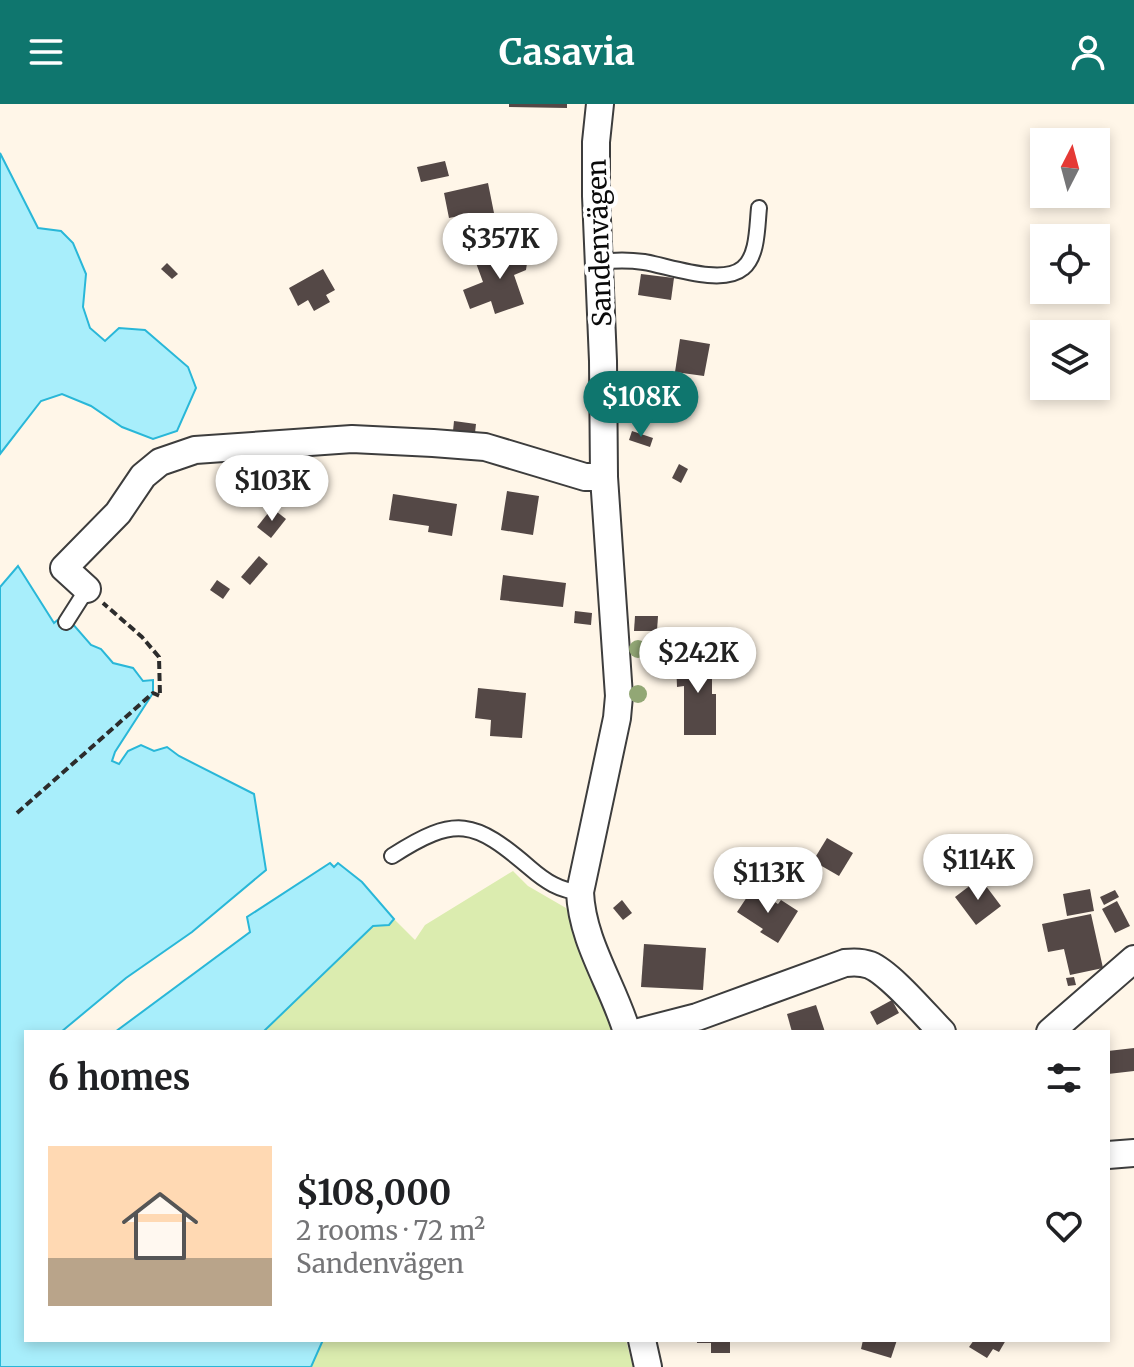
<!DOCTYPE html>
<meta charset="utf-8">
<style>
body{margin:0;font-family:Merriweather,serif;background:#f2f2f2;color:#202124;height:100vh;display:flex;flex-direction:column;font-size:30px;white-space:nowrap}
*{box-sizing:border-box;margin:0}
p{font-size:26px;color:#757577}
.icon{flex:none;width:44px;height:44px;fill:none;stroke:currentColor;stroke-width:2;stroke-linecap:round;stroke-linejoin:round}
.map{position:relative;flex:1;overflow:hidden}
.sheet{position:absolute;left:24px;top:926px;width:1086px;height:312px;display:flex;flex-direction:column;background:#fff;border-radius:0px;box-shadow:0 4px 12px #0003}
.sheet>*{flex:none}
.needle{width:52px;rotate:6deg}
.buttons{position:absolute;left:1030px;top:24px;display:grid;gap:16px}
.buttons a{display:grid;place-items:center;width:80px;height:80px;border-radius:0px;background:#fff;box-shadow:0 4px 12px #0003;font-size:40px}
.price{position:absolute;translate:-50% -68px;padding:0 18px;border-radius:28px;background:#fff;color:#222;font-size:26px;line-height:52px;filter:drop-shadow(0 2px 4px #0008)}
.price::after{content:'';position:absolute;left:50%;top:48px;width:24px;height:18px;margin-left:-12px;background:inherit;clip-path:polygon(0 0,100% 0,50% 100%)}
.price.current{background:#0f766e;color:#fff}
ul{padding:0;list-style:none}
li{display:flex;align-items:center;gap:24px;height:200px;padding:0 24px}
li span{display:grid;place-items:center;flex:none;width:224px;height:160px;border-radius:0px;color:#555}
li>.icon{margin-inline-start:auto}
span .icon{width:96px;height:96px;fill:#fffc;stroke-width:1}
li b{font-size:34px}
h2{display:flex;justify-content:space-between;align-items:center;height:96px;padding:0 24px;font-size:34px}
header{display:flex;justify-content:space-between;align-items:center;height:104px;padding:0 24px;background:#0f766e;color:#fff;font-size:36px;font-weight:700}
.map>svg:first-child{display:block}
.green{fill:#dbecaf}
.water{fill:#a8eefb;stroke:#29b7d8;stroke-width:2}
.building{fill:#544846}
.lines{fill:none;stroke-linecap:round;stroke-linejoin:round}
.lane-casing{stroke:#3d3d3d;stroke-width:18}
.street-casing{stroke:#3d3d3d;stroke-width:30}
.path{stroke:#2c2c2c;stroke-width:4;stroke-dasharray:8 4;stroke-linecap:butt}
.lane{stroke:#fff;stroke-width:14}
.street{stroke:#fff;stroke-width:26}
.tree{fill:#92a775}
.labels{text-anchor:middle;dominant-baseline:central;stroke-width:8;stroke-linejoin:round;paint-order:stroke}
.street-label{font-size:26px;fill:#0a0a0a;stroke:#fff}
</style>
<header><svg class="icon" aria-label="menu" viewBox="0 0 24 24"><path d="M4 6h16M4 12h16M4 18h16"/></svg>Casavia<svg class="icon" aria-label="person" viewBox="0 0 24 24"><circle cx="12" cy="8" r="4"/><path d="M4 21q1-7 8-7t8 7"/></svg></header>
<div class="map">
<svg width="1134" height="1263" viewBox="0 0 1134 1263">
<rect width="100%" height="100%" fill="#fff6e8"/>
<!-- green -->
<g class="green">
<polygon points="513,767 528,782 566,804 575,818 617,928 263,928 373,822 388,821 394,815 415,836 425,821"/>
<polygon points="323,1236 626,1236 633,1263 311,1263"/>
</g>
<!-- water -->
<g class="water">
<polygon points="0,49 38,124 61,127 73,139 86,170 83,203 90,224 105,237 119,224 145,226 188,263 196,284 177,327 153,335 122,323 91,302 62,290 41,297 0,350"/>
<polygon points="18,462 54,519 60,514 72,519 91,541 101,545 113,559 133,564 143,577 153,576 153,589 115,648 112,657 119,660 128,647 141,641 154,647 167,643 179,652 254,690 266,766 192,828 126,874 61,928 26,928 26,1236 323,1236 311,1263 0,1263 0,483"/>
<polygon points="330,759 334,763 338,759 362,778 394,815 389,821 373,822 263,928 115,928 250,828 247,813"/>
</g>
<!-- building -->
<g class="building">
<polygon points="509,0 567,0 567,4 509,3"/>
<polygon points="445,57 449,72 421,78 417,63"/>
<polygon points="488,79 495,114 476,118 474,109 449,114 444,89"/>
<polygon points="530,139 526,166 514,171 524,200 495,210 491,197 470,205 463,186 483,178 476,159"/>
<polygon points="167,159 178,170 172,175 161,165"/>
<polygon points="323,165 335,186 326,191 330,198 314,207 308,196 298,202 289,184"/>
<polygon points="641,170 674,174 671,196 638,191"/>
<polygon points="680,235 710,240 704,272 675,268"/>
<polygon points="454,317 476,320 475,329 453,327"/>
<polygon points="632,327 653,334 650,343 629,336"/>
<polygon points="257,356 275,365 269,379 250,371"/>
<polygon points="679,360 688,365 681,379 672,374"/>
<polygon points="507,387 539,392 533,431 501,426"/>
<polygon points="393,390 457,400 452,432 428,428 429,422 389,416"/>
<polygon points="272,404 286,415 271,434 257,423"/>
<polygon points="259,452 268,460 250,481 241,473"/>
<polygon points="503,471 566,479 563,503 500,496"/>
<polygon points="217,476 230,485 223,495 210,486"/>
<polygon points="575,507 592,509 591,521 574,519"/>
<polygon points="635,512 658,512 657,527 634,527"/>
<polygon points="683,553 712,553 712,590 716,590 716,631 684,631 684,582 677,583 676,556 683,556"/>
<polygon points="478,584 526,589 522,634 490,632 491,616 475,614"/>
<polygon points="827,734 853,749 839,772 813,757"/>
<polygon points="980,774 1001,802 976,821 955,793"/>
<polygon points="753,784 778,800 781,796 798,807 778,839 760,828 763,825 737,808"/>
<polygon points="1090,785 1094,807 1067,812 1063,790"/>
<polygon points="1115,786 1119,793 1104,801 1100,793"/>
<polygon points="622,796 632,809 623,816 613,804"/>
<polygon points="1117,797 1130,822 1115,829 1102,805"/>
<polygon points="1091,810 1103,864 1070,871 1064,845 1048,848 1042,820"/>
<polygon points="644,840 706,844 703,886 641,883"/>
<polygon points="1074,873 1076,881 1068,882 1066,874"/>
<polygon points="892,896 899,909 877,921 870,908"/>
<polygon points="816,901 825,928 792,928 787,910"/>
<polygon points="1134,944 1134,967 1108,970 1108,947"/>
<polygon points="697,1236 730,1236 730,1249 711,1249 711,1239 697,1239"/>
<polygon points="863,1236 897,1236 891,1254 861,1245"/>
<polygon points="974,1236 1006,1236 999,1248 993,1245 987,1254 969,1243"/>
</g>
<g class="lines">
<!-- lane casing -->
<g class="lane-casing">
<g id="lane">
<path d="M600,158C615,156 629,156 644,158C669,162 722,182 743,164C758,152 757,122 759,104"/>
<polyline points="66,518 87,485"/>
<path d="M392,752C456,711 474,716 530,764C545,777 560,787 580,788"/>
</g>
</g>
<!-- street casing -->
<g class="street-casing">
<g id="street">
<path d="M600,0L596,38V92L603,257L604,373L619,592L617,614L580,788C582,838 613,881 627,928"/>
<polyline points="87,485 64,464 118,409 143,372 160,358 195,346 352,335 433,339 485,343 585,373 604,373"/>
<path d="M639,928L697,913L845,859C853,858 862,858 870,861C891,870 925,911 942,928"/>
<polyline points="1050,928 1134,855"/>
<polyline points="1108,1051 1134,1049"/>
<polyline points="642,1236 648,1263"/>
</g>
</g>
<!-- path -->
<polyline class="path" points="17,709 153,589 160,592 159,553 142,533 103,499"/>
<!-- lane -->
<use href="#lane" class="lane"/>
<!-- street -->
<use href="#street" class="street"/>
</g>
<!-- trees -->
<g class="tree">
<circle cx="638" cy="545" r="9"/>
<circle cx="638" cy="590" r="9"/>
</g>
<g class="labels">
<!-- street labels -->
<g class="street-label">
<text transform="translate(599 139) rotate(-92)">Sandenvägen</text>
</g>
</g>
</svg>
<div class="buttons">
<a><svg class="needle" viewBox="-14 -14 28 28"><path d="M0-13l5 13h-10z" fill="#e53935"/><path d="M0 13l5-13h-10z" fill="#757577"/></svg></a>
<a><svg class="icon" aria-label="locate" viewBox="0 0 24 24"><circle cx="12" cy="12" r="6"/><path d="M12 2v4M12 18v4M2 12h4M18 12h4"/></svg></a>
<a><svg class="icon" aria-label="layers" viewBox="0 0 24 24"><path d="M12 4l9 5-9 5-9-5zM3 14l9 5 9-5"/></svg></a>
</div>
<b class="price" style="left:500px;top:177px">$357K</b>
<b class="price current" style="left:641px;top:335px">$108K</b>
<b class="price" style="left:272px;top:419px">$103K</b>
<b class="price" style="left:698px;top:591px">$242K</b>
<b class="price" style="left:978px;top:798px">$114K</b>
<b class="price" style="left:768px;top:811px">$113K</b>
<section class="sheet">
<h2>6 homes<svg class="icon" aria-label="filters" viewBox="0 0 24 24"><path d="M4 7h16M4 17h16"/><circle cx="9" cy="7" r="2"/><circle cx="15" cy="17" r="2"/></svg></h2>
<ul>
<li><span style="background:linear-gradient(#ffd9b3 70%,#b9a48a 0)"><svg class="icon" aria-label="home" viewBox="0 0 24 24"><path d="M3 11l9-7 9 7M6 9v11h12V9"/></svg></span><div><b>$108,000</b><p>2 rooms · 72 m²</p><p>Sandenvägen</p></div><svg class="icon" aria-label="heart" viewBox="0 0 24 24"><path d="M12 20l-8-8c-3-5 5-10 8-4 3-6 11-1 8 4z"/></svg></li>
</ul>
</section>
</div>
